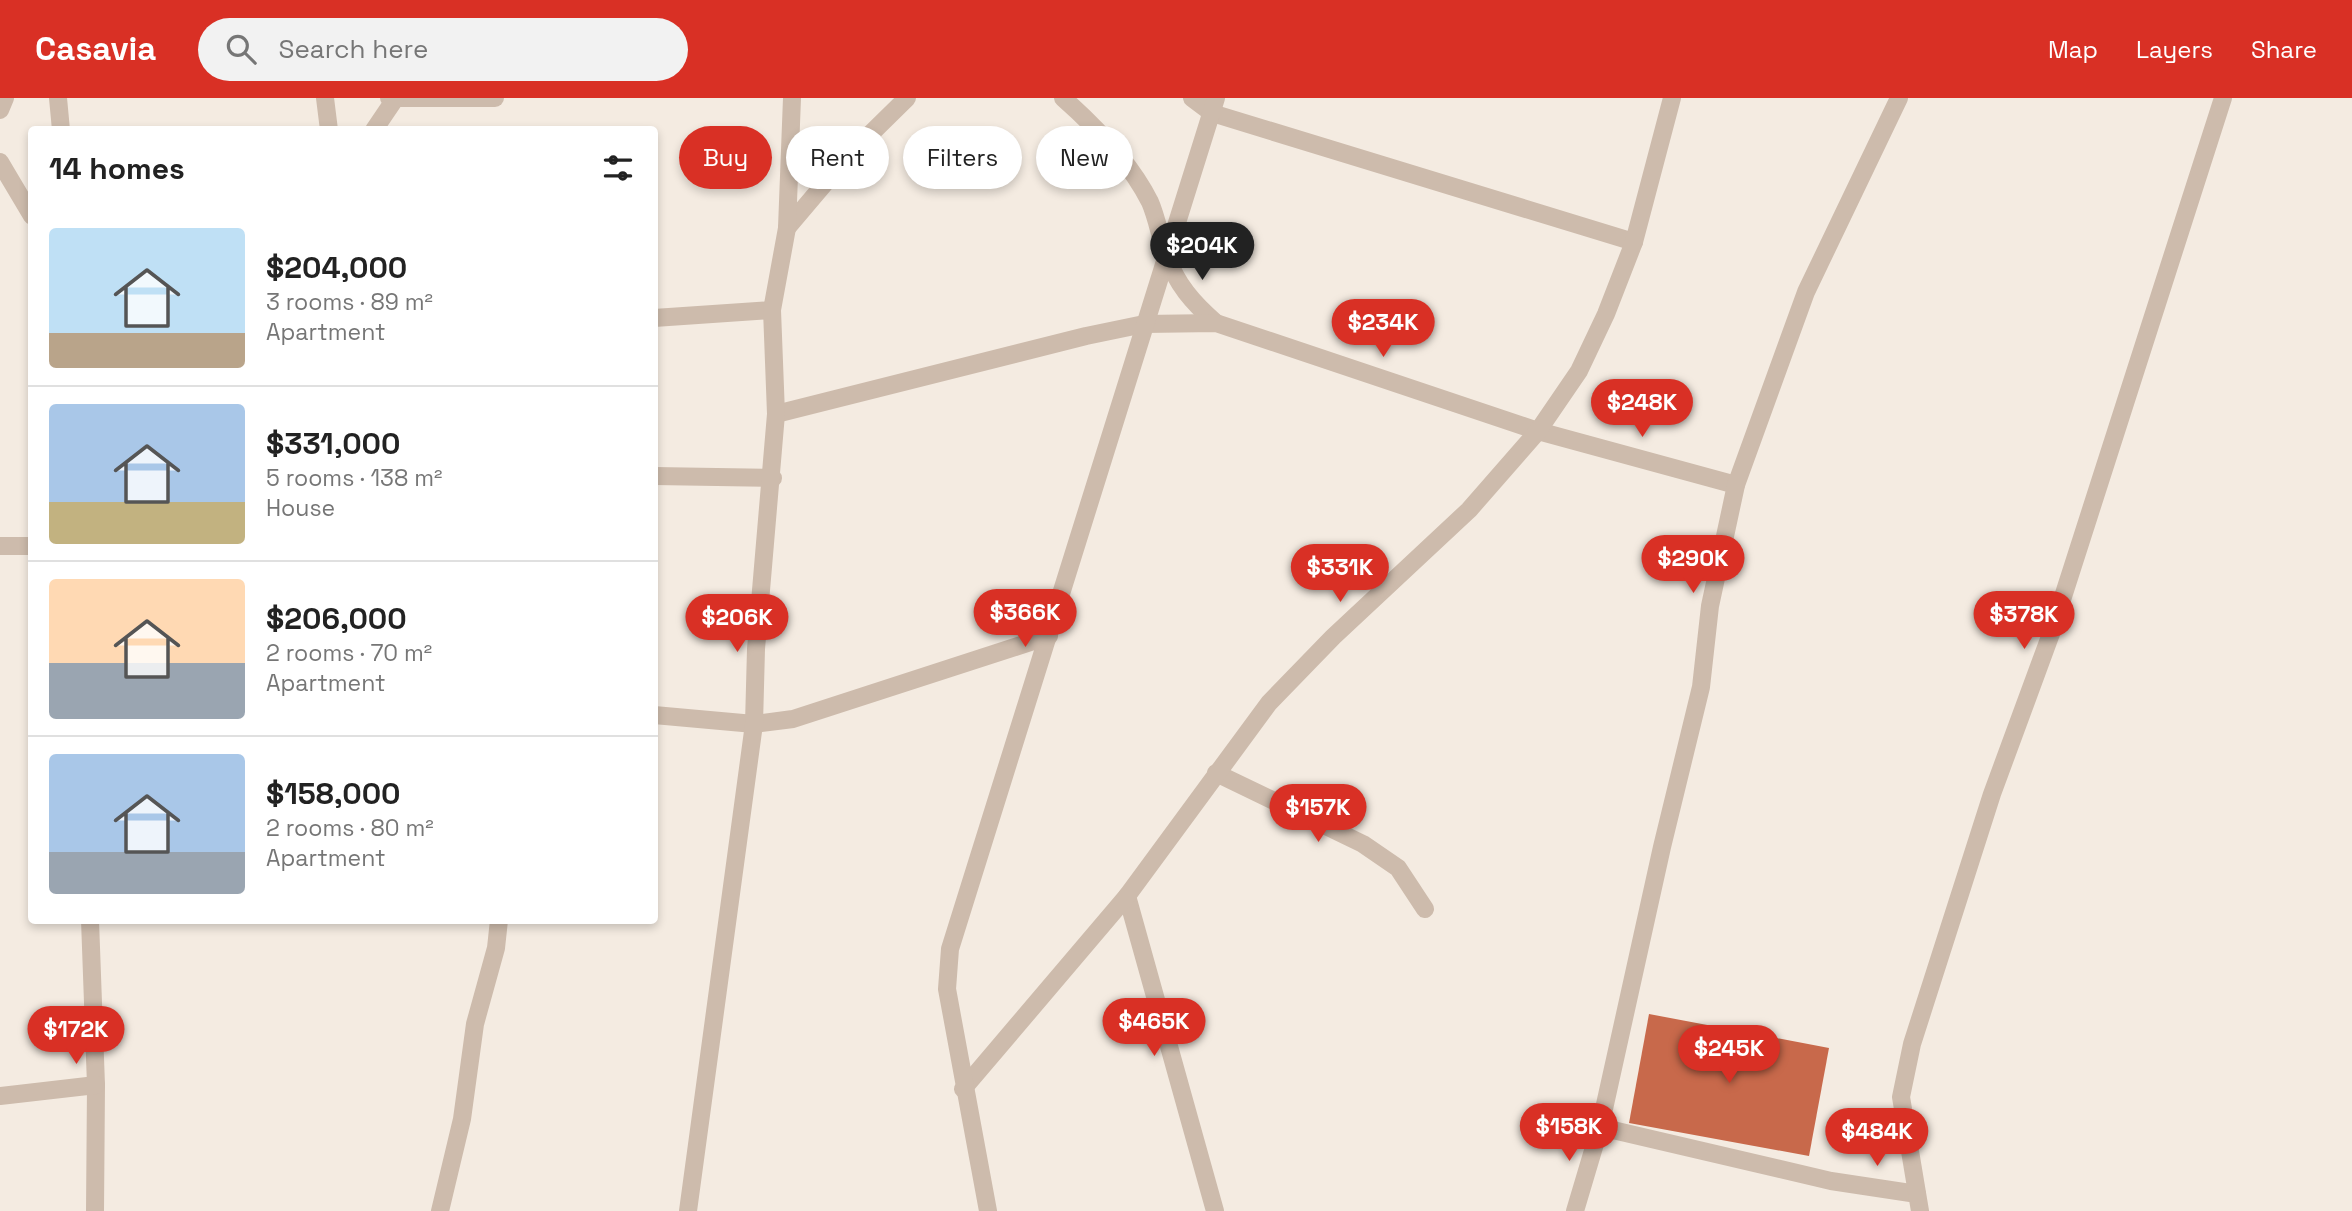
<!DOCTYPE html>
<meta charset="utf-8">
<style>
body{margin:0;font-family:"Space Grotesk",sans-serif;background:#f2f2f2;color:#222;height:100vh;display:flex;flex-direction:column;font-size:26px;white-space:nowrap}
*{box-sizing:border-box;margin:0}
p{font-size:23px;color:#767676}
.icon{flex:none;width:38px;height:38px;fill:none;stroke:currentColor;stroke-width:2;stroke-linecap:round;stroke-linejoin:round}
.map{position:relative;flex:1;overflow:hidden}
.side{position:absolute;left:28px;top:28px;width:630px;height:798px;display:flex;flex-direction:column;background:#fff;border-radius:7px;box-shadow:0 4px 10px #0003}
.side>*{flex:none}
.banner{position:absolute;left:679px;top:28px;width:665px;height:63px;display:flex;gap:14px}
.price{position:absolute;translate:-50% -60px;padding:0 16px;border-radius:24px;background:#d93025;color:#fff;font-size:23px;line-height:46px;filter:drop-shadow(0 2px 4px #0008)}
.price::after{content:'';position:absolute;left:50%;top:42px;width:21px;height:16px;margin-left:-10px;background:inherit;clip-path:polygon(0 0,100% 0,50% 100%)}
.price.current{background:#222;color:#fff}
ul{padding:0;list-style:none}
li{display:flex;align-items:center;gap:21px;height:175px;padding:0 21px}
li+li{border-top:2px solid #e0e0e0}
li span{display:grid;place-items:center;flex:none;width:196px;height:140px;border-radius:7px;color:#555}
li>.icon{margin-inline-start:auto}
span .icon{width:84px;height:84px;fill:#fffc;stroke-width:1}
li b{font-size:30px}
h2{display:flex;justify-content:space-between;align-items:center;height:84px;padding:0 21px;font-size:30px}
.tag{padding:0 24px;border-radius:32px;background:#fff;box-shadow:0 4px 10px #0003;font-size:24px;line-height:63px}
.tag.current{background:#d93025;color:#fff}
header{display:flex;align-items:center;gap:42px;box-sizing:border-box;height:98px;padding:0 35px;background:#d93025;color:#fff}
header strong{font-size:33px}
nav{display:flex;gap:38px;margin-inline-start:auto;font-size:24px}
.search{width:490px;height:63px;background:#f2f2f2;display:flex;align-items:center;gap:18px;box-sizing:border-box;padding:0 24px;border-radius:38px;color:#767676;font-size:26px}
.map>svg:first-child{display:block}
.building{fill:#c8694b}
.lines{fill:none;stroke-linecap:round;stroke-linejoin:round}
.street{stroke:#cdbbac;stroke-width:18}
</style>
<header>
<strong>Casavia</strong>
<div class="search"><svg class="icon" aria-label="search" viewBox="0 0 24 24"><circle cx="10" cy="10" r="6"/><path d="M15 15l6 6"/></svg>Search here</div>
<nav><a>Map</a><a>Layers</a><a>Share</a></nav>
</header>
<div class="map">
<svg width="2352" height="1113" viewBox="0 0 2352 1113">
<rect width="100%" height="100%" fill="#f4ebe1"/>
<!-- building -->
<polygon class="building" points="1649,916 1829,950 1809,1058 1629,1025"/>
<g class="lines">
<!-- street -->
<g class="street">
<polyline points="58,0 61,32"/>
<polyline points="325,0 329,32"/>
<polyline points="389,0 495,0"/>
<path d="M1063,0C1097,30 1130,64 1150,104C1157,120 1160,139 1166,156C1176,186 1193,205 1216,225"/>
<polyline points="1192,0 1212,15 1634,144"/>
<polyline points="0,12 5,0"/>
<polyline points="374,32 395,1"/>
<polyline points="0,64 32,118"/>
<polyline points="787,130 848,58 907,0"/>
<polyline points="654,220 772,212"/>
<polyline points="776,316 1086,238 1144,226 1216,225 1538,333 1736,387"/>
<polyline points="654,378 773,380"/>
<polyline points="0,448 32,448"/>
<polyline points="654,617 754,626 793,621 1049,538"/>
<polyline points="1216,675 1363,746 1398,770 1425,811"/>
<polyline points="1127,798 1215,1113"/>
<polyline points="90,822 96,987 95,1113"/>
<polyline points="963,991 1127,798 1269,605 1333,539 1469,412 1538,333 1579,273 1606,216 1634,144 1672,0"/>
<polyline points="0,998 96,987"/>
<polyline points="1600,1029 1831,1083 1917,1096"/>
<polyline points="440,1113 462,1021 475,926 496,850 499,822"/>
<polyline points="688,1113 754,626 756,551 776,316 772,212 787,130 792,0"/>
<polyline points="988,1113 947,891 950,851 1216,0"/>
<polyline points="1575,1113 1600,1029 1662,749 1701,589 1710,508 1736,387 1806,194 1899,0"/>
<polyline points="1920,1113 1901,999 1912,946 1992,696 2052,533 2223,0"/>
</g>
</g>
</svg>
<b class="price current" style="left:1202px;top:184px">$204K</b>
<b class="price" style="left:1383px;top:261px">$234K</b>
<b class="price" style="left:1642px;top:341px">$248K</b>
<b class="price" style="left:1693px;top:497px">$290K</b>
<b class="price" style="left:1340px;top:506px">$331K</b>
<b class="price" style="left:1025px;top:551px">$366K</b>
<b class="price" style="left:2024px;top:553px">$378K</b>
<b class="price" style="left:737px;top:556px">$206K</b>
<b class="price" style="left:1318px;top:746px">$157K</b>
<b class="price" style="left:1154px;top:960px">$465K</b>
<b class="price" style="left:76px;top:968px">$172K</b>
<b class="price" style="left:1729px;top:987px">$245K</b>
<b class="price" style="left:1569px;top:1065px">$158K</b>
<b class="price" style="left:1877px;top:1070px">$484K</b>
<div class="banner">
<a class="tag current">Buy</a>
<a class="tag">Rent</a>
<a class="tag">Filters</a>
<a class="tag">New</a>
</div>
<section class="side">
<h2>14 homes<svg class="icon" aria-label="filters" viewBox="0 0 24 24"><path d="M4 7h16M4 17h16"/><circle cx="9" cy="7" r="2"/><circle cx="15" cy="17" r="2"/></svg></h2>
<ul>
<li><span style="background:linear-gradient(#bfe0f5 75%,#b9a48a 0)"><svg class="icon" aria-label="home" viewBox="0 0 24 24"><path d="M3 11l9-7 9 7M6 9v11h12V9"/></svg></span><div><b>$204,000</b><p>3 rooms · 89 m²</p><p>Apartment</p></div></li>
<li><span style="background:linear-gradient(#a9c7e8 70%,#c2b280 0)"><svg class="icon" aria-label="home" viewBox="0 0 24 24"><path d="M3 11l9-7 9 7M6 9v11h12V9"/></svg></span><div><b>$331,000</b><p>5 rooms · 138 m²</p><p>House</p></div></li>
<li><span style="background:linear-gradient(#ffd9b3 60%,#9aa5b1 0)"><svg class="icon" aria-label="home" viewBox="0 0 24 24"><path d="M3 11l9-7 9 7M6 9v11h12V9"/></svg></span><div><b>$206,000</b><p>2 rooms · 70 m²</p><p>Apartment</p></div></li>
<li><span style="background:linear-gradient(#a9c7e8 70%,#9aa5b1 0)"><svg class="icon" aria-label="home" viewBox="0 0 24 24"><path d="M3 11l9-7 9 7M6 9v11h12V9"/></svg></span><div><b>$158,000</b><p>2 rooms · 80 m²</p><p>Apartment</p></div></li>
</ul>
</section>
</div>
